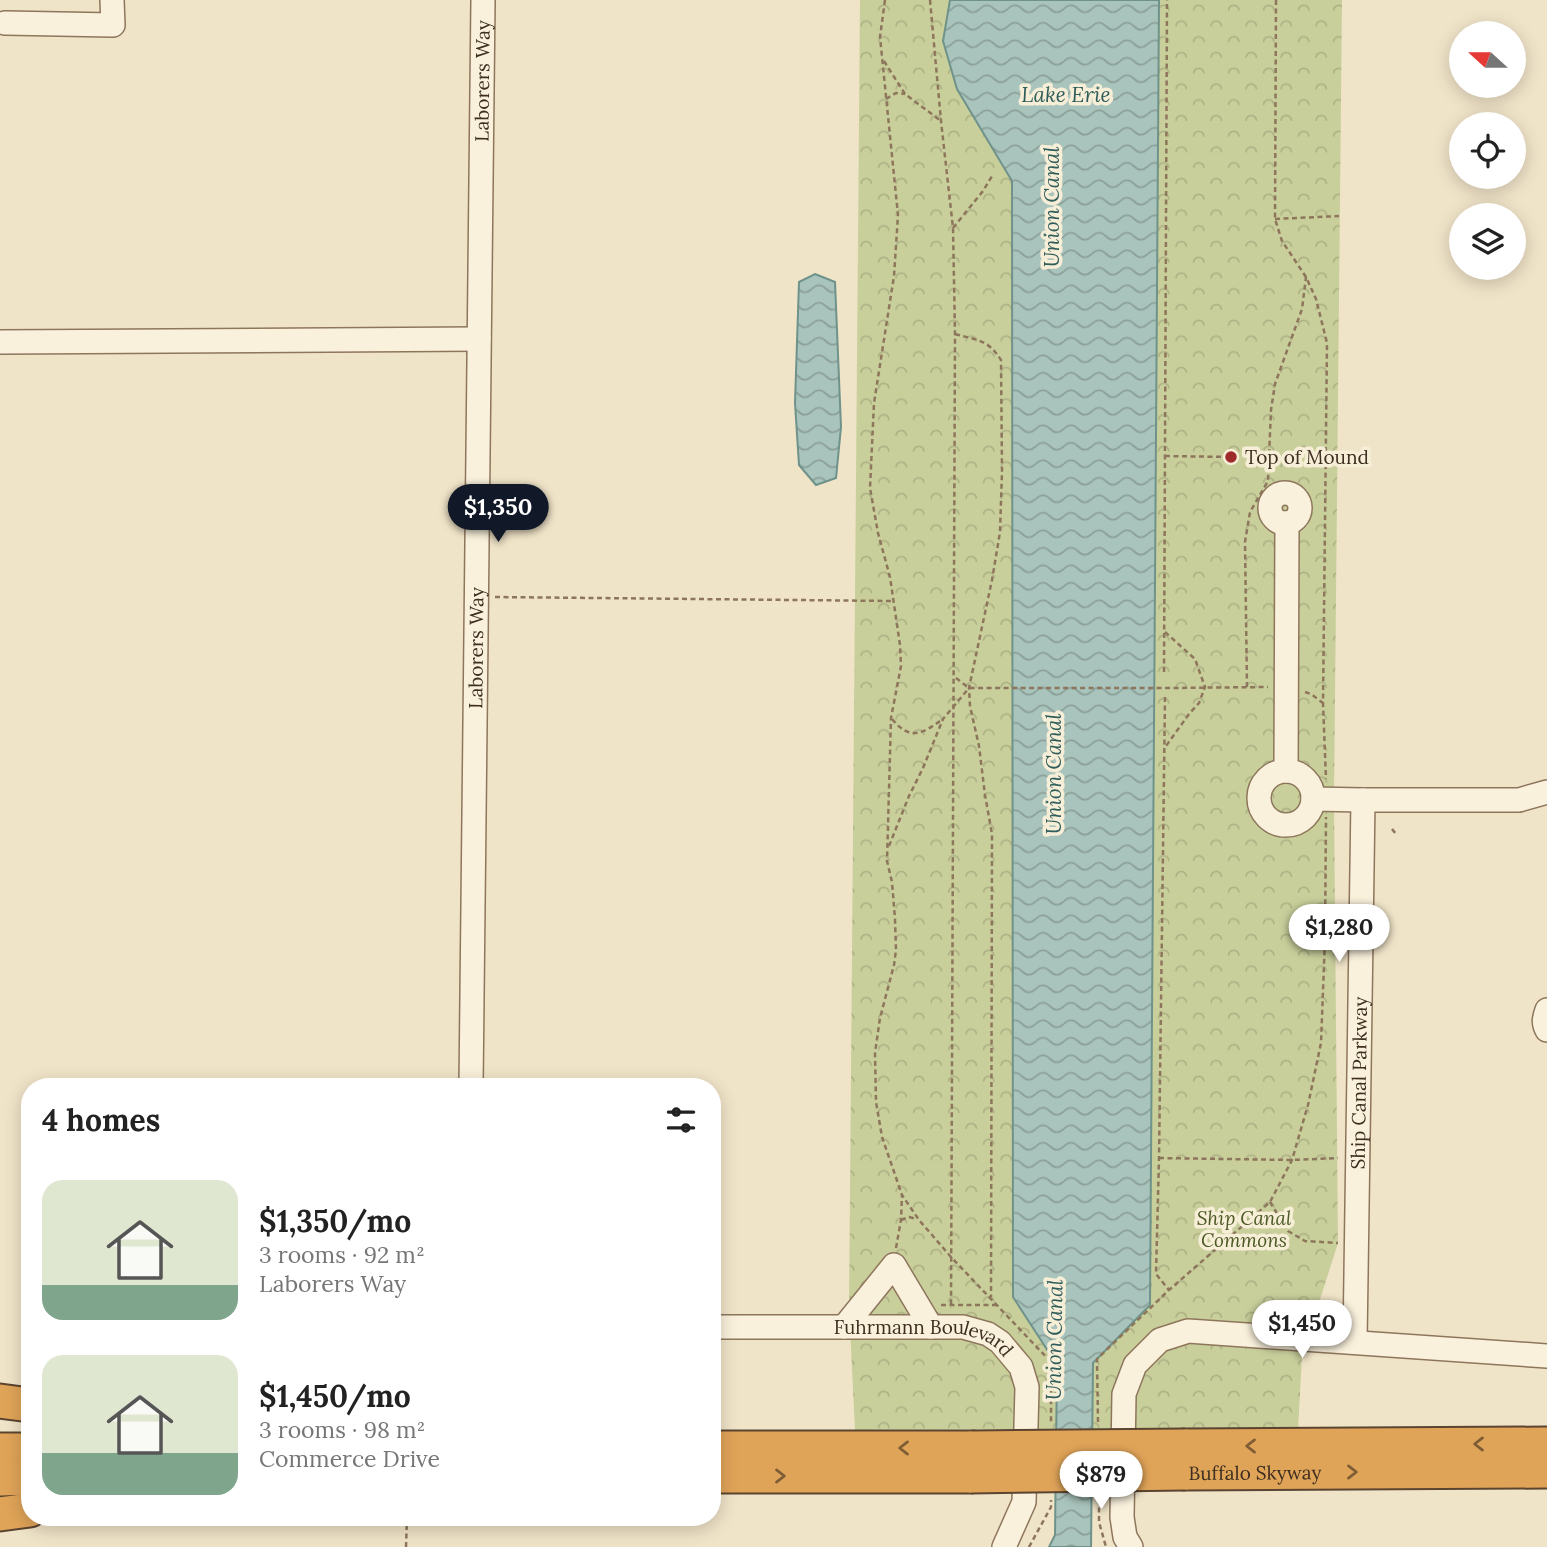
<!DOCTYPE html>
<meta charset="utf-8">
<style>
body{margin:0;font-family:Lora,serif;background:#f6f6f6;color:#222;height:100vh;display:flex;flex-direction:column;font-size:26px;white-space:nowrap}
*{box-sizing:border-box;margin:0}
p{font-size:23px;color:#767676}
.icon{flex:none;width:38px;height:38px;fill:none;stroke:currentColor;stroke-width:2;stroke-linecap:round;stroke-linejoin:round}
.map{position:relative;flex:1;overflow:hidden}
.panel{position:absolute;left:21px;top:1078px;width:700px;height:448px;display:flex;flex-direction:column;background:#fff;border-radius:28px;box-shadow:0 4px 18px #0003}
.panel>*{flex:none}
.needle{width:46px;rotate:291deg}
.buttons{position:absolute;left:1449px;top:21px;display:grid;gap:14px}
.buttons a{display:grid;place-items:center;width:77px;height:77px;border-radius:50%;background:#fff;box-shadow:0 4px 18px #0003;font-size:35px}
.price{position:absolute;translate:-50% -60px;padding:0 16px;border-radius:24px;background:#fff;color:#222;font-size:23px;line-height:46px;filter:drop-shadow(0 2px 4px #0008)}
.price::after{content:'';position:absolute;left:50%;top:42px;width:21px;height:16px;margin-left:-10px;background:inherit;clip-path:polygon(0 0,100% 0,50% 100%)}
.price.current{background:#111827;color:#fff}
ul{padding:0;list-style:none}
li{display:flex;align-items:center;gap:21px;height:175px;padding:0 21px}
li span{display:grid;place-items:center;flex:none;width:196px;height:140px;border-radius:21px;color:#555}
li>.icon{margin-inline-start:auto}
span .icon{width:84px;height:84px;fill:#fffc;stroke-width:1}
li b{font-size:30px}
h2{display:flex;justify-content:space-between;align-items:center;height:84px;padding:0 21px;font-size:30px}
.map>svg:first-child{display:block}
.park{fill:url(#park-crowns)}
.water{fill:url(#water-waves);stroke:#6f938a;stroke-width:2}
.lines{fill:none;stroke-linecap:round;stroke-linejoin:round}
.minor-casing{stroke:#8d765c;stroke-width:26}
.highway-casing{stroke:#5b4430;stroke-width:37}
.path{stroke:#8d765c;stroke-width:2.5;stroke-dasharray:5 3.5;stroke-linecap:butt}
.minor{stroke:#faf1dc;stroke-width:23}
.highway{stroke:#e0a458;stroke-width:33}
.highway-bridge-casing{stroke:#5b4430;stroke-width:37;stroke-linecap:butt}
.highway-bridge{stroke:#e0a458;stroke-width:33}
.oneway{stroke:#7e5d36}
.poi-dot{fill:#9e2a2b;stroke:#f7eed8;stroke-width:2.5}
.labels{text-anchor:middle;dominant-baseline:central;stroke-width:7;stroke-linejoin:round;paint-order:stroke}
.street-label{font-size:19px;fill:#3d2e20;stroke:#f7eed8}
.poi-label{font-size:19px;fill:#3d2e20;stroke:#f7eed8;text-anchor:start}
.park-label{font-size:19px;font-style:italic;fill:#4d5a26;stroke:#f7eed8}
.water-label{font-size:21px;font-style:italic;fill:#2f5d5a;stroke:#f7eed8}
</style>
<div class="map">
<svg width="1547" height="1547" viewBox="0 0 1547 1547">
<defs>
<pattern id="park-crowns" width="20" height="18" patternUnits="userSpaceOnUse" patternTransform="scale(1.75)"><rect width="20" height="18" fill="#c9cf9b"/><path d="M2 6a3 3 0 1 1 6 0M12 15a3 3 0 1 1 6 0" fill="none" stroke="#aeb285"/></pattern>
<pattern id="water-waves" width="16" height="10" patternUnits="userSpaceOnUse" patternTransform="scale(1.75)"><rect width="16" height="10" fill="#a9c4bc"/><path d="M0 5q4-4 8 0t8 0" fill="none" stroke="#8ba098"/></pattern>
</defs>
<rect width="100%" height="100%" fill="#f0e4c8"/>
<!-- park -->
<g class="park">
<polygon points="860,0 950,0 943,41 957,89 1012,181 1013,1297 1057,1365 1056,1429 855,1430 849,1307"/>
<polygon points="1159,0 1342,0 1334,800 1338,1243 1302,1356 1298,1430 1092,1431 1093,1362 1150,1305"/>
</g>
<!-- water -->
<g class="water">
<polygon points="950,0 1159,0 1150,1305 1093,1363 1091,1547 1049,1547 1055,1535 1057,1365 1013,1297 1012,181 957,89 943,41"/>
<polygon points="815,274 835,282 841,427 836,478 816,485 799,465 795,403 799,282"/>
</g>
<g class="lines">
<!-- minor casing -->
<g class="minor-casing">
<g id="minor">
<polyline points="5,23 113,25 112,0"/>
<polyline points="0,342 479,339"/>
<circle cx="1285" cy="508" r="15"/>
<circle cx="1286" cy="798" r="27"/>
<polyline points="1286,771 1287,523"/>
<polyline points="1313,799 1363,800"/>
<path d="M1547,1010C1544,1018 1543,1023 1547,1030"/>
<path id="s1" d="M471,1087L483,0"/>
<path id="s2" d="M712,1327H963L988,1334L1000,1342L1021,1367L1027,1387L1024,1502L1004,1547"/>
<polyline points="844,1327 894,1265 931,1327"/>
<path id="s3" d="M1355,1342L1363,800H1519L1547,792"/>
<polyline points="1131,1547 1125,1537 1122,1517 1124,1394 1135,1365 1160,1340 1188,1331 1547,1356"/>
</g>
</g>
<!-- highway casing -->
<g class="highway-casing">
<g id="highway">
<polyline points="0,1401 30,1405"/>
<polyline points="1185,1446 1547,1444"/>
<polyline points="712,1448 972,1448"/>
<polyline points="0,1450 30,1450"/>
<path id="s4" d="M1185,1473L1547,1471"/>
<polyline points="712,1476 971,1476"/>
<polyline points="0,1479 30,1478"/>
<polyline points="0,1514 30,1510"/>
</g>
</g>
<!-- path -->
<g class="path">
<polyline points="885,0 880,37 898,215 894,276 874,403 870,488 878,533 890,577 900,645 901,666 891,718 887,861 892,882 895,919 896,950 894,965 880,1018 875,1053 876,1102 882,1137 902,1195 919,1220 951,1257 1051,1362 1051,1423"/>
<polyline points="930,0 941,121 953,228 955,334 951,1308"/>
<polyline points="1276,0 1275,219 1282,241 1306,277 1316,299 1327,343 1323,703 1326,779"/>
<polyline points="884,61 905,94 941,121"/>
<polyline points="886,99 896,93 905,94"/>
<polyline points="1275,219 1339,216"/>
<polyline points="953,228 983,191 992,176"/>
<path d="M955,334C976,340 988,339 1001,360L1002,471L1000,532L992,580L969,688L970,706L979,746L985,795L992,834L991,1297"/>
<polyline points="1165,456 1231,457"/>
<polyline points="495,597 894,601"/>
<polyline points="1165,632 1195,659 1205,687 1199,703 1189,714 1166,746"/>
<polyline points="1164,672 1167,0"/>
<polyline points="956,678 969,688 1170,688 1268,687"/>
<polyline points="1247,687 1245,542 1250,512 1268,481 1271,410 1275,384 1302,309 1306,277"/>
<polyline points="1305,692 1311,694 1323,703"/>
<polyline points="1165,697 1159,1158 1156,1274 1169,1290"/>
<path d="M892,719C911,742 923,733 943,719"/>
<polyline points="1392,829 1396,834"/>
<polyline points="889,846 909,796 923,768 943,719 969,688"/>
<polyline points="1309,938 1325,939"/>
<polyline points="1159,1158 1292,1160 1338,1158"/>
<polyline points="1270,1202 1288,1231 1305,1241 1338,1243"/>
<polyline points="901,1220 909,1217 917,1219"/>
<polyline points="896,1248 901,1220 902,1195"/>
<polyline points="941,1305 997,1305"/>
<polyline points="1098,1422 1097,1359 1169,1290 1270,1202 1292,1160 1308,1105 1321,1043 1325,939 1326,817"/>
<polyline points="1099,1499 1099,1522 1106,1547"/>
<polyline points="406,1547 407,1517"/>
<polyline points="1029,1547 1051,1507 1051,1500"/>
</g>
<!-- minor -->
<use href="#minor" class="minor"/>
<!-- highway -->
<use href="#highway" class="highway"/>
<!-- highway-bridge casing -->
<g class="highway-bridge-casing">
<g id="highway-bridge">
<polyline points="972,1448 1185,1446"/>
<polyline points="971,1476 1185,1473"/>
</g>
</g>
<!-- highway-bridge -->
<use href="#highway-bridge" class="highway-bridge"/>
</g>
<!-- one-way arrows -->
<defs><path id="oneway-chevron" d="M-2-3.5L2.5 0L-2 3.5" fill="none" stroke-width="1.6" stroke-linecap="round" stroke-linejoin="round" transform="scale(1.75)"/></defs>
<g class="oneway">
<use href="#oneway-chevron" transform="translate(1479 1444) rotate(180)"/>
<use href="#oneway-chevron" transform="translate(1251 1446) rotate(180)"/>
<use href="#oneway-chevron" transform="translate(904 1448) rotate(180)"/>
<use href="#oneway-chevron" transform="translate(1352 1472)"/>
<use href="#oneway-chevron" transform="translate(780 1476)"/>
</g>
<!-- markers -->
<circle class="poi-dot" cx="1231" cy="457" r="7"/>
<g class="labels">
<!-- street labels -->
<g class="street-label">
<text stroke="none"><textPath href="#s1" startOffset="1006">Laborers Way</textPath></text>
<text stroke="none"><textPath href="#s1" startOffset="439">Laborers Way</textPath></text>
<text stroke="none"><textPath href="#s3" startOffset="259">Ship Canal Parkway</textPath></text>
<text stroke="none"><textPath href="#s2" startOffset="214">Fuhrmann Boulevard</textPath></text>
<text stroke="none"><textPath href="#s4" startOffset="70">Buffalo Skyway</textPath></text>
</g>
<!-- poi labels -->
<g class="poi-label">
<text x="1245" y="457">Top of Mound</text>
</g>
<!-- park labels -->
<g class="park-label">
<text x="1244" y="1218">Ship Canal<tspan x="1244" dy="22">Commons</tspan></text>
</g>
<!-- water labels -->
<g class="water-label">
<text x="1066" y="94">Lake Erie</text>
<text transform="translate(1051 207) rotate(-90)">Union Canal</text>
<text transform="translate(1053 774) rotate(-90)">Union Canal</text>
<text transform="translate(1054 1340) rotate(-89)">Union Canal</text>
</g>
</g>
</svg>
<div class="buttons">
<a><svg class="needle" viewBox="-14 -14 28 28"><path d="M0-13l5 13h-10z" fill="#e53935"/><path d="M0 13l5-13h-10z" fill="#767676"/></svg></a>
<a><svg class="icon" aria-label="locate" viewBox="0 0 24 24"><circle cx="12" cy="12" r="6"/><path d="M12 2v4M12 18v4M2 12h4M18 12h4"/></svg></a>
<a><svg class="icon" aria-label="layers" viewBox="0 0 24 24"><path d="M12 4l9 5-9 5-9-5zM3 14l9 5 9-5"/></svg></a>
</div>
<b class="price current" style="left:498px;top:544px">$1,350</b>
<b class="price" style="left:1339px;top:964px">$1,280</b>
<b class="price" style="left:1302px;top:1360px">$1,450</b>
<b class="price" style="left:1101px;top:1511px">$879</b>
<section class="panel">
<h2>4 homes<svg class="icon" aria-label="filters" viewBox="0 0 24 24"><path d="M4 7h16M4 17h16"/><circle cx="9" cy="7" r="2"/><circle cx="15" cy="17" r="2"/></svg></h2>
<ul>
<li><span style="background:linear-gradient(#dfe7d0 75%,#7fa58c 0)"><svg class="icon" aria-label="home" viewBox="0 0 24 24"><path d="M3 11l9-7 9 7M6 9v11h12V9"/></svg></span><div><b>$1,350/mo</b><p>3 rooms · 92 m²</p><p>Laborers Way</p></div></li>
<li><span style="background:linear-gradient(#dfe7d0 70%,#7fa58c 0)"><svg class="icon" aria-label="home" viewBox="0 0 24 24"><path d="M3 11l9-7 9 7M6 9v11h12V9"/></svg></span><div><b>$1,450/mo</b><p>3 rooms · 98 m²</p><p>Commerce Drive</p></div></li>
</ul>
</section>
</div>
